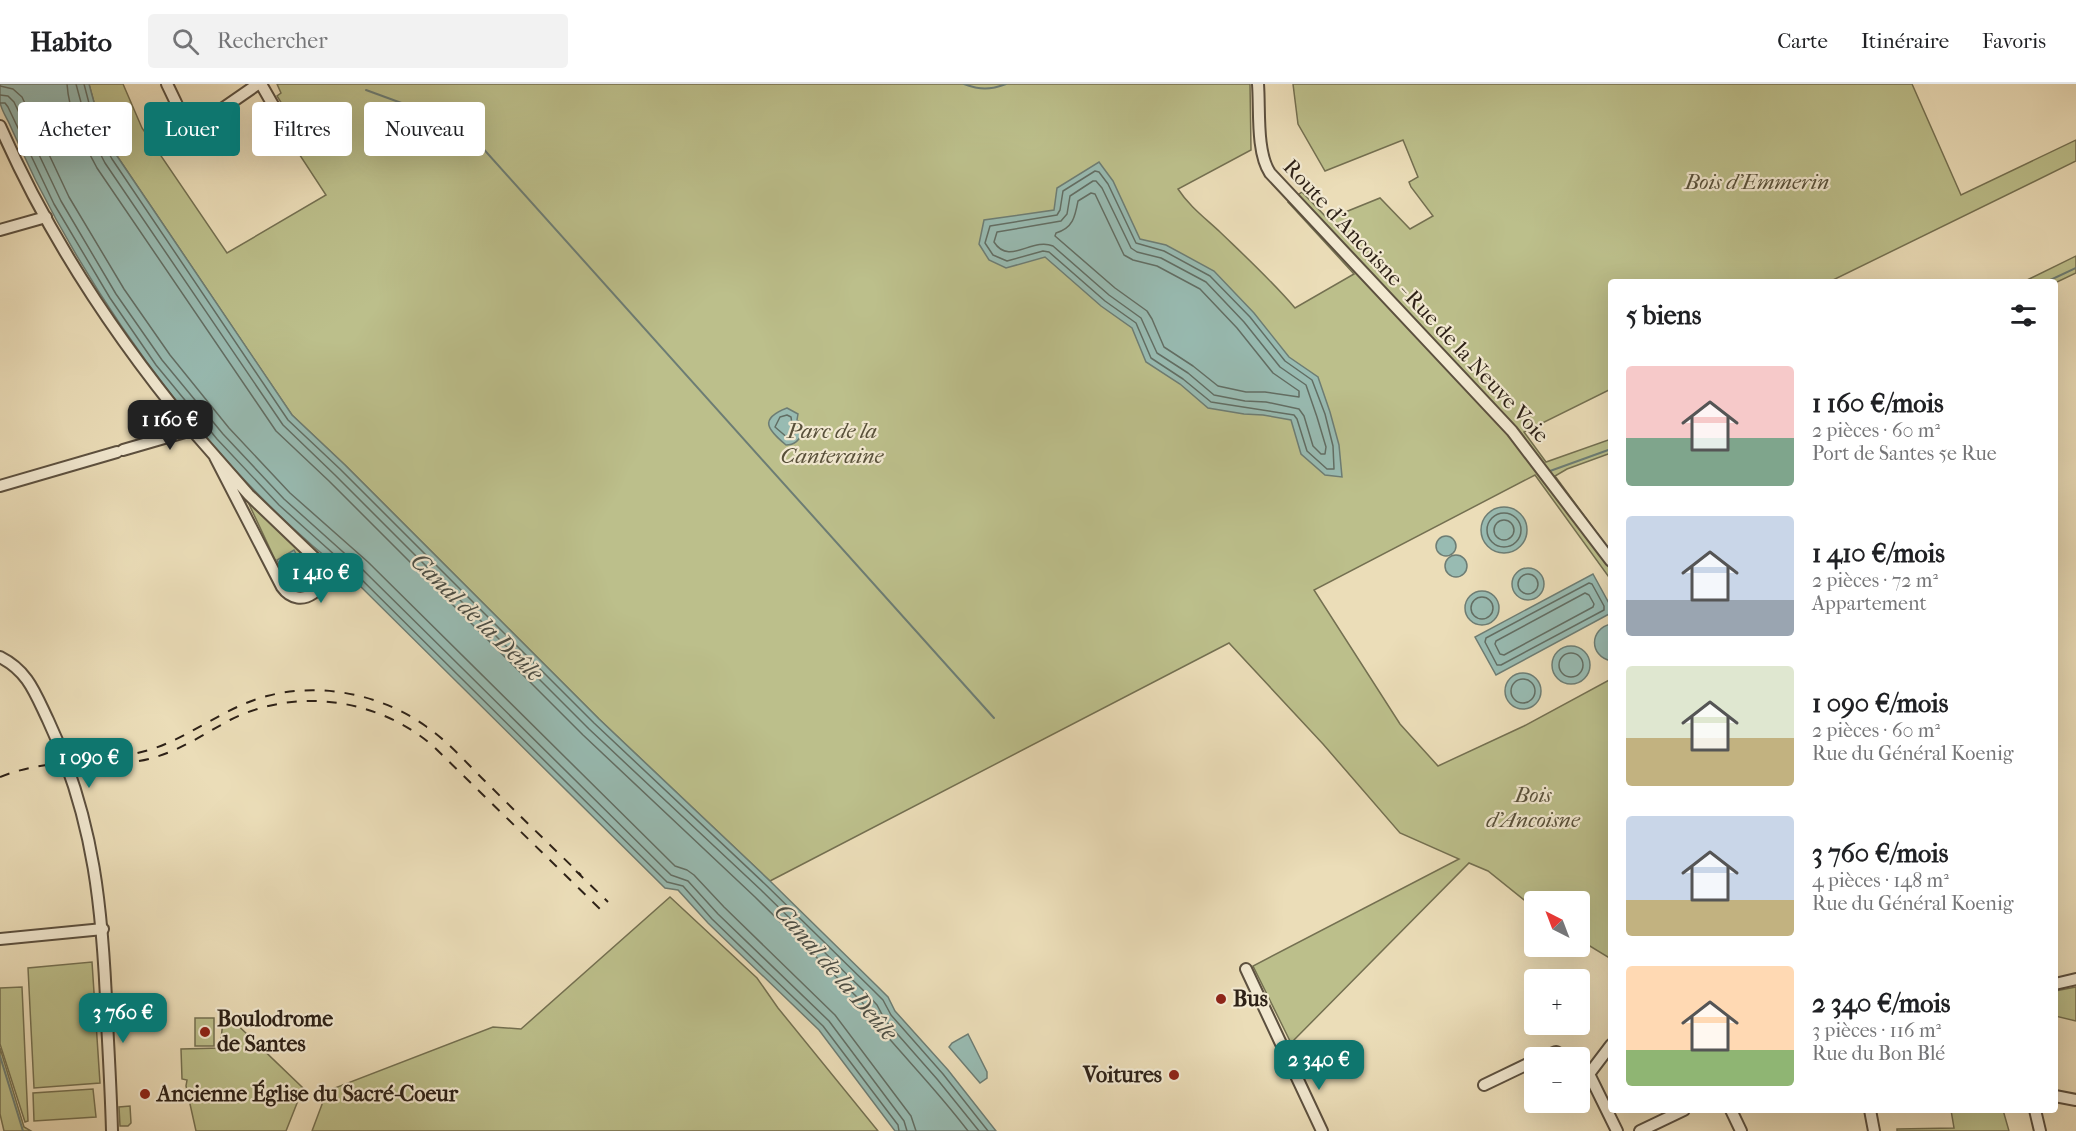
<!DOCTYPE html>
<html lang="fr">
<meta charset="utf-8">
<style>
body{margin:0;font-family:"IM FELL French Canon",serif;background:#f2f2f2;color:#202124;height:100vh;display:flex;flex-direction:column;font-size:22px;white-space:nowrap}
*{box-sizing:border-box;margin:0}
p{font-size:20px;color:#757577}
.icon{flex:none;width:33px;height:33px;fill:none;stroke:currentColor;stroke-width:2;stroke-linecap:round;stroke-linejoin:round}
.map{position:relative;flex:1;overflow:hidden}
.details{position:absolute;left:1608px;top:195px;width:450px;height:834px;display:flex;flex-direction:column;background:#fff;border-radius:6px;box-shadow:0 6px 24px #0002}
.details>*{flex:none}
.top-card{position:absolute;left:18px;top:18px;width:570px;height:54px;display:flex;gap:12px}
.needle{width:39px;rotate:318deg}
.controls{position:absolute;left:1524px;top:807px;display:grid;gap:12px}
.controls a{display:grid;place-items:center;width:66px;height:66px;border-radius:6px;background:#fff;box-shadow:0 6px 24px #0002;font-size:30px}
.price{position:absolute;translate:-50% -51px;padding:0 14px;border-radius:12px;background:#0f766e;color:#fff;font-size:20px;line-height:39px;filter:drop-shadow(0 2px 3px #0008)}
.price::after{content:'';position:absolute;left:50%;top:36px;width:18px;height:14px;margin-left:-9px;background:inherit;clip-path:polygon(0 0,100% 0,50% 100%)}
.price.selected{background:#222;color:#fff}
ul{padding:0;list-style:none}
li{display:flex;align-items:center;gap:18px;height:150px;padding:0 18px}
li span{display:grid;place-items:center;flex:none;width:168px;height:120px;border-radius:6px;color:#555}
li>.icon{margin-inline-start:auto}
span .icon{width:72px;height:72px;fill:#fffc;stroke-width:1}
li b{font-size:26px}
h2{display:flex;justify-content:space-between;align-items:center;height:72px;padding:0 18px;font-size:26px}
.pill{padding:0 21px;border-radius:6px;background:#fff;box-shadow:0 6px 24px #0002;font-size:21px;line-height:54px}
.pill.selected{background:#0f766e;color:#fff}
header{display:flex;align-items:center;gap:36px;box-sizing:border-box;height:84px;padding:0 30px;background:#fff;border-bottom:2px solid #e0e0e0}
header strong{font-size:28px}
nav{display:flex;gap:33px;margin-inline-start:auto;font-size:21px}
.search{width:420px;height:54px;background:#f2f2f2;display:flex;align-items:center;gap:15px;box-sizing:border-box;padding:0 21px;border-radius:6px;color:#757577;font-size:22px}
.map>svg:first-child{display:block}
.green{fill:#bcbf8b;stroke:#747051;stroke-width:1.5}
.water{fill:#98bbb2;stroke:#6d7d74;stroke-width:1.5}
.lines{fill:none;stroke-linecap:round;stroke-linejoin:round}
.shore{stroke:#626e64;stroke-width:1.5}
.stream{stroke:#6d7d74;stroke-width:2}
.minor-casing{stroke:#5c503f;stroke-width:14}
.minor{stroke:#f2e9d1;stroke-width:10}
.rail{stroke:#2d2117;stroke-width:2;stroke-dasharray:10 10;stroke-linecap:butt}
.poi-dot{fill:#8f2418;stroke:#f2e9d1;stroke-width:2}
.labels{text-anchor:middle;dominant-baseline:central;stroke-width:4.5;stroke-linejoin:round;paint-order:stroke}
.park-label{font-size:22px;font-style:italic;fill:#58503a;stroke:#f2e9d1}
.street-label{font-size:22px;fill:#2d2117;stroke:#f2e9d1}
.poi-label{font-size:22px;font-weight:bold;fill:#2d2117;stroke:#f2e9d1;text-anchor:start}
.water-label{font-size:24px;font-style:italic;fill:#4d4f46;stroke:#f2e9d1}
</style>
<header>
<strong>Habito</strong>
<div class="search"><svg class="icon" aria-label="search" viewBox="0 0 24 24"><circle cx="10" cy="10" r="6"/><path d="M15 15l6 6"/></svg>Rechercher</div>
<nav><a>Carte</a><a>Itinéraire</a><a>Favoris</a></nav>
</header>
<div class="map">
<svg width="2076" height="1047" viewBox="0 0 2076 1047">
<rect width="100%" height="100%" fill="#ebddb8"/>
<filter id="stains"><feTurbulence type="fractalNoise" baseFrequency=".00333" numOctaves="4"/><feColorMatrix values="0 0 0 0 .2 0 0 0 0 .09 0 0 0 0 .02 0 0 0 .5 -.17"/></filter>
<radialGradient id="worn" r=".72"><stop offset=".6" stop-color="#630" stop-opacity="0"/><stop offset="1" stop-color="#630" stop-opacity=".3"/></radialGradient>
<!-- green -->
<g class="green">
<path d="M89,0H123L142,44L227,169L326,111L288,53L295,48L287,36L290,33L277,12L281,9L277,0H1250L1251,66L1178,105C1189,122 1205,134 1220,148C1246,173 1272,197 1295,224L1354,190L1288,118L1302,108L1328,135L1380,114L1410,145L1433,132L1411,103L1409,98L1418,93L1403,56L1325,87L1298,40L1293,0H1912L1961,111L2076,56V77L1829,198H1611V305L1524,348L1546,378L1611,355V369L1567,385L1555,392L1611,468V496L1535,391L1314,506L1400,640L1438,682L1524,642L1611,595V875L1580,856V818H1534V824L1488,787L1469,779L1291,959L1253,882L1459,775L1400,749L1323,660L1229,559L770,797L599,635L345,381L292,331L117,72L101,44Z"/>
<polygon points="2076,172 2076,189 2055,199 2023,198"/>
<path d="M248,418L315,480C327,500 304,513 287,501Z"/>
<polygon points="670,813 757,894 778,924 878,1047 312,1047 327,1007 493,943 521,945"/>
<polygon points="92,878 100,999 34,1004 28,884"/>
<polygon points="22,903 28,1037 25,1038 0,960 0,904"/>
<polygon points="2076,903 2076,937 2055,932 2055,907"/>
<polygon points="224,928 303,1004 286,1047 196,1047 186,1002 187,996 182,995 181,965 220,964"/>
<rect x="195" y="934" width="19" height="28"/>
<polygon points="0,964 24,1043 31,1047 4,1047 0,1030"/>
<polygon points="93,1005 96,1033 34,1037 33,1009"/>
<polygon points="130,1022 131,1039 128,1042 120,1042 119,1023"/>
<polygon points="1951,1026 2003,1026 2009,1047 1897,1047 1897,1045 1954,1044"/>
</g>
<!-- water -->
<g class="water">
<path d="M0,0H89L101,44L117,72L292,331L345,381L599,635L770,797L877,902L888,913L895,927L948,986L996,1047H895L819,946L708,839L678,806L665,804L352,494C223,395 109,242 36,97C27,78 18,59 9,39C6,33 1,25 0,18C0,13 0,6 0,0Z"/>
<polygon points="1099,78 1113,97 1140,155 1166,161 1214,187 1254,229 1289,273 1318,293 1330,328 1339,361 1342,393 1325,391 1301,370 1291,336 1263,331 1244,330 1208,324 1180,300 1146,278 1132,244 1101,222 1045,173 1006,184 989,176 979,160 984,136 1054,126 1057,104"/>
<path d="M787,324L798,330L797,336L804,342L805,347C799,355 796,361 786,361C768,346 758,335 787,324Z"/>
<circle cx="1504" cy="446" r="23"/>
<circle cx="1446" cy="462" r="10"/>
<polygon points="294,466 308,492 291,501 277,476"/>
<circle cx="1456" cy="482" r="11"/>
<circle cx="1528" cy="500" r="16"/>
<polygon points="1593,490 1611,523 1611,529 1496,591 1475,553"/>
<circle cx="1482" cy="524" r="17"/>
<path d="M1611,540V577C1589,572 1589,545 1611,540Z"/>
<circle cx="1571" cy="581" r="19"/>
<circle cx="1523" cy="607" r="18"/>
<polygon points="968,950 987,988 987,994 980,999 949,963 952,959"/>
</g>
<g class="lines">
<!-- shore -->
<g class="shore">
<path d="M67,0C69,30 83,58 97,84L276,347L329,397L583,651L755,813L861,917C869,926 873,935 880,944C909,978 941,1011 968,1047"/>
<polyline points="76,0 89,48 105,79 283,341 335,391 589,645 761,806 868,911 877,921 885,936 937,995 979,1047"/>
<polyline points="84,0 96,46 112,75 288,336 340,385 594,639 766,801 873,906 883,916 891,931 943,990 988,1047"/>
<polyline points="0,2 13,5 22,13 69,113 124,205 170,271 229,344 290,409 368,478 675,782 687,786 694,791 724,823 835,931 911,1032 916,1047"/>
<polyline points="0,11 8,12 14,18 61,117 116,210 162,276 223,350 284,415 362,485 671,791 688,797 718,830 829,937 904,1037 907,1047"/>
<polyline points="0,19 5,19 8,23 54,120 110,214 156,281 217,355 279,421 356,490 667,798 683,802 712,835 823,942 898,1041 899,1047"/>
<polygon points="1095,87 1099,88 1108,100 1136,159 1164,167 1210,192 1250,233 1285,277 1312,296 1325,330 1333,362 1334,385 1327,385 1307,367 1297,335 1294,331 1211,318 1183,295 1151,274 1136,239 1105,217 1049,168 1043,167 1007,177 993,171 985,159 990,142 1057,131 1060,126 1063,107"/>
<path d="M1093,97H1096L1102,104L1131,164L1137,168L1161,174L1206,198L1244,238L1280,283L1306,301L1317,333L1326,363L1325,370H1321L1313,362L1304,332L1299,325L1266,318L1245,317L1214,311L1188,289L1157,269L1141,234L1109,211L1053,162C1032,153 1009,182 994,158L997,148L1061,137L1067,130L1070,112Z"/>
<path d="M1091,109L1095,110L1124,171L1133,176L1157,182L1200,205L1237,244L1273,289L1299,307V313L1265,308H1246L1218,302L1193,282L1164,263L1152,235L1147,227L1115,204L1055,152L1056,149C1073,144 1075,133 1078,117Z"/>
<polygon points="787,331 791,333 792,340 798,346 789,355 775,343 780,333"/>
<circle cx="1504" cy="446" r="17"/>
<circle cx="1504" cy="446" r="10"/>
<circle cx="1528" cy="500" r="10"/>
<polygon points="1589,499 1592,500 1604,522 1604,526 1501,581 1497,581 1485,558 1486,554"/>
<polygon points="1585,509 1589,511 1594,520 1593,523 1504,571 1500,570 1495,560 1496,557"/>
<circle cx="1482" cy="524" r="11"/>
<circle cx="1571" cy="581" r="12"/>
<circle cx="1523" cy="607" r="12"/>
</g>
<!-- stream -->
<g class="stream">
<path d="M964,0C980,6 990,6 1006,0"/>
<polyline points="366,6 448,36"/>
<polyline points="457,39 462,41 994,634"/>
<polyline points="2046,198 2076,184"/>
<polyline points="1550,387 1611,365"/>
<polyline points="0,972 23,1047"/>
</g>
<!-- minor casing -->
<g class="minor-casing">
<g id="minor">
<polyline points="167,0 179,25 194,44"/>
<polyline points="261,0 285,42"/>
<path d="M1258,0C1260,25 1256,68 1270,89L1512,347L1611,477"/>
<path d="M0,42C48,152 115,253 192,346"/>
<polyline points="177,56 258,0"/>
<polyline points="0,146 46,133"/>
<path d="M123,366L192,346L249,411L320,479C334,502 300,529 282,503L215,373"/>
<polyline points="0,402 117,368"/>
<path d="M0,573C28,587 35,609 48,636C95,736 103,829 107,938C109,974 111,1011 112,1047"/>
<polyline points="0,855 103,845"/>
<polyline points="1246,885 1322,1047"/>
<polyline points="2055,900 2076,895"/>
<polyline points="1542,974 1556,968 1567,974"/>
<polyline points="1580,983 1589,990 1617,1047"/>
<polyline points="1589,990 1611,961"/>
<polyline points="1484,1001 1534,977"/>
<polyline points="2055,1012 2076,1016"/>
<polyline points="1731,1026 1741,1047"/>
<polyline points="1870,1026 1874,1047"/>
<polyline points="2035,1026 2040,1047"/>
<polyline points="1640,1047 1684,1026"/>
</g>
</g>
<!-- minor -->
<use href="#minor" class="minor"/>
<!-- rail -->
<g class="rail">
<path d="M139,677C174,671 200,652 230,636C296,603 376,614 432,661L601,826"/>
<path d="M0,693C49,673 102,681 152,665C192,652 225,623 267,612C321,598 381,610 427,643C450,659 469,682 490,702C520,732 550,761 581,791"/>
<polyline points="576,787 608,818"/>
</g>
</g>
<!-- markers -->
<g class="poi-dot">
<circle cx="1221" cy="915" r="6"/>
<circle cx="205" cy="948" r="6"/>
<circle cx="1174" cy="991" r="6"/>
<circle cx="145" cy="1010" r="6"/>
</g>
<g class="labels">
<!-- park labels -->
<g class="park-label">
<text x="1757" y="98">Bois d'Emmerin</text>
<text x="832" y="347">Parc de la<tspan x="832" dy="25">Canteraine</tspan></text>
<text x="1533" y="711">Bois<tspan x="1533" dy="25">d'Ancoisne</tspan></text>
</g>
<!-- street labels -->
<g class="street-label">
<text transform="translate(1416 217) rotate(47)">Route d'Ancoisne - Rue de la Neuve Voie</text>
</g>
<!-- poi labels -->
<g class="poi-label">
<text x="1233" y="915">Bus</text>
<text x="217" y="935">Boulodrome<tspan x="217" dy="25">de Santes</tspan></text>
<text x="1162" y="991" text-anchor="end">Voitures</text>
<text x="157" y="1010">Ancienne Église du Sacré-Coeur</text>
</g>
<!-- water labels -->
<g class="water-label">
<text transform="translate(477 533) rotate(44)">Canal de la Deûle</text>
<text transform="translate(836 888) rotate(49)">Canal de la Deûle</text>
</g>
</g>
<rect width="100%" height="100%" filter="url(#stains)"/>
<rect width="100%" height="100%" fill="url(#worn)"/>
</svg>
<div class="controls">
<a><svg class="needle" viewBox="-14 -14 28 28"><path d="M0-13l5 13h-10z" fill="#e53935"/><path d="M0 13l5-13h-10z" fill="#757577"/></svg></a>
<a>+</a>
<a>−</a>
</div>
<b class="price selected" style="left:170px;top:367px">1 160 €</b>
<b class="price" style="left:321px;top:520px">1 410 €</b>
<b class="price" style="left:89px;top:705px">1 090 €</b>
<b class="price" style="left:123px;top:960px">3 760 €</b>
<b class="price" style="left:1319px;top:1007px">2 340 €</b>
<div class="top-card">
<a class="pill">Acheter</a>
<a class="pill selected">Louer</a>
<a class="pill">Filtres</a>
<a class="pill">Nouveau</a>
</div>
<section class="details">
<h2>5 biens<svg class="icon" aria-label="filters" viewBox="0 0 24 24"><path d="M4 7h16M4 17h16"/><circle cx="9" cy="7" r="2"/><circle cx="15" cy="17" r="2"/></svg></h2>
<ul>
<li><span style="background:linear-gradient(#f6c9c9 60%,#7fa58c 0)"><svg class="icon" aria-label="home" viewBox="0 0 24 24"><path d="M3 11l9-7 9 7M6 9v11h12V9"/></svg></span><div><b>1 160 €/mois</b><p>2 pièces · 60 m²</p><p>Port de Santes 5e Rue</p></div></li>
<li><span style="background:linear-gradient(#c9d6e8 70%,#9aa5b1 0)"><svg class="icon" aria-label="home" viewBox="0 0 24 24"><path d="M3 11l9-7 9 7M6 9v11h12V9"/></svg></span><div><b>1 410 €/mois</b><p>2 pièces · 72 m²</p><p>Appartement</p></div></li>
<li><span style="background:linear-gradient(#dfe7d0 60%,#c2b280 0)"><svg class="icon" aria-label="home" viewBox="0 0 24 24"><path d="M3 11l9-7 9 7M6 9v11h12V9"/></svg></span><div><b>1 090 €/mois</b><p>2 pièces · 60 m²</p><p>Rue du Général Koenig</p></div></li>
<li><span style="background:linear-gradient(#c9d6e8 70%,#c2b280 0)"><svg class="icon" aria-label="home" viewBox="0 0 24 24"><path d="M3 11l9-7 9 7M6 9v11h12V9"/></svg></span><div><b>3 760 €/mois</b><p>4 pièces · 148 m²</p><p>Rue du Général Koenig</p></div></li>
<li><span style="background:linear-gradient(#ffd9b3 70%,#8fb573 0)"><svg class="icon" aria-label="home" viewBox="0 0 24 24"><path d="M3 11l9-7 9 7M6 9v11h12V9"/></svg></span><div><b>2 340 €/mois</b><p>3 pièces · 116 m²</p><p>Rue du Bon Blé</p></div></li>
</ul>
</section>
</div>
